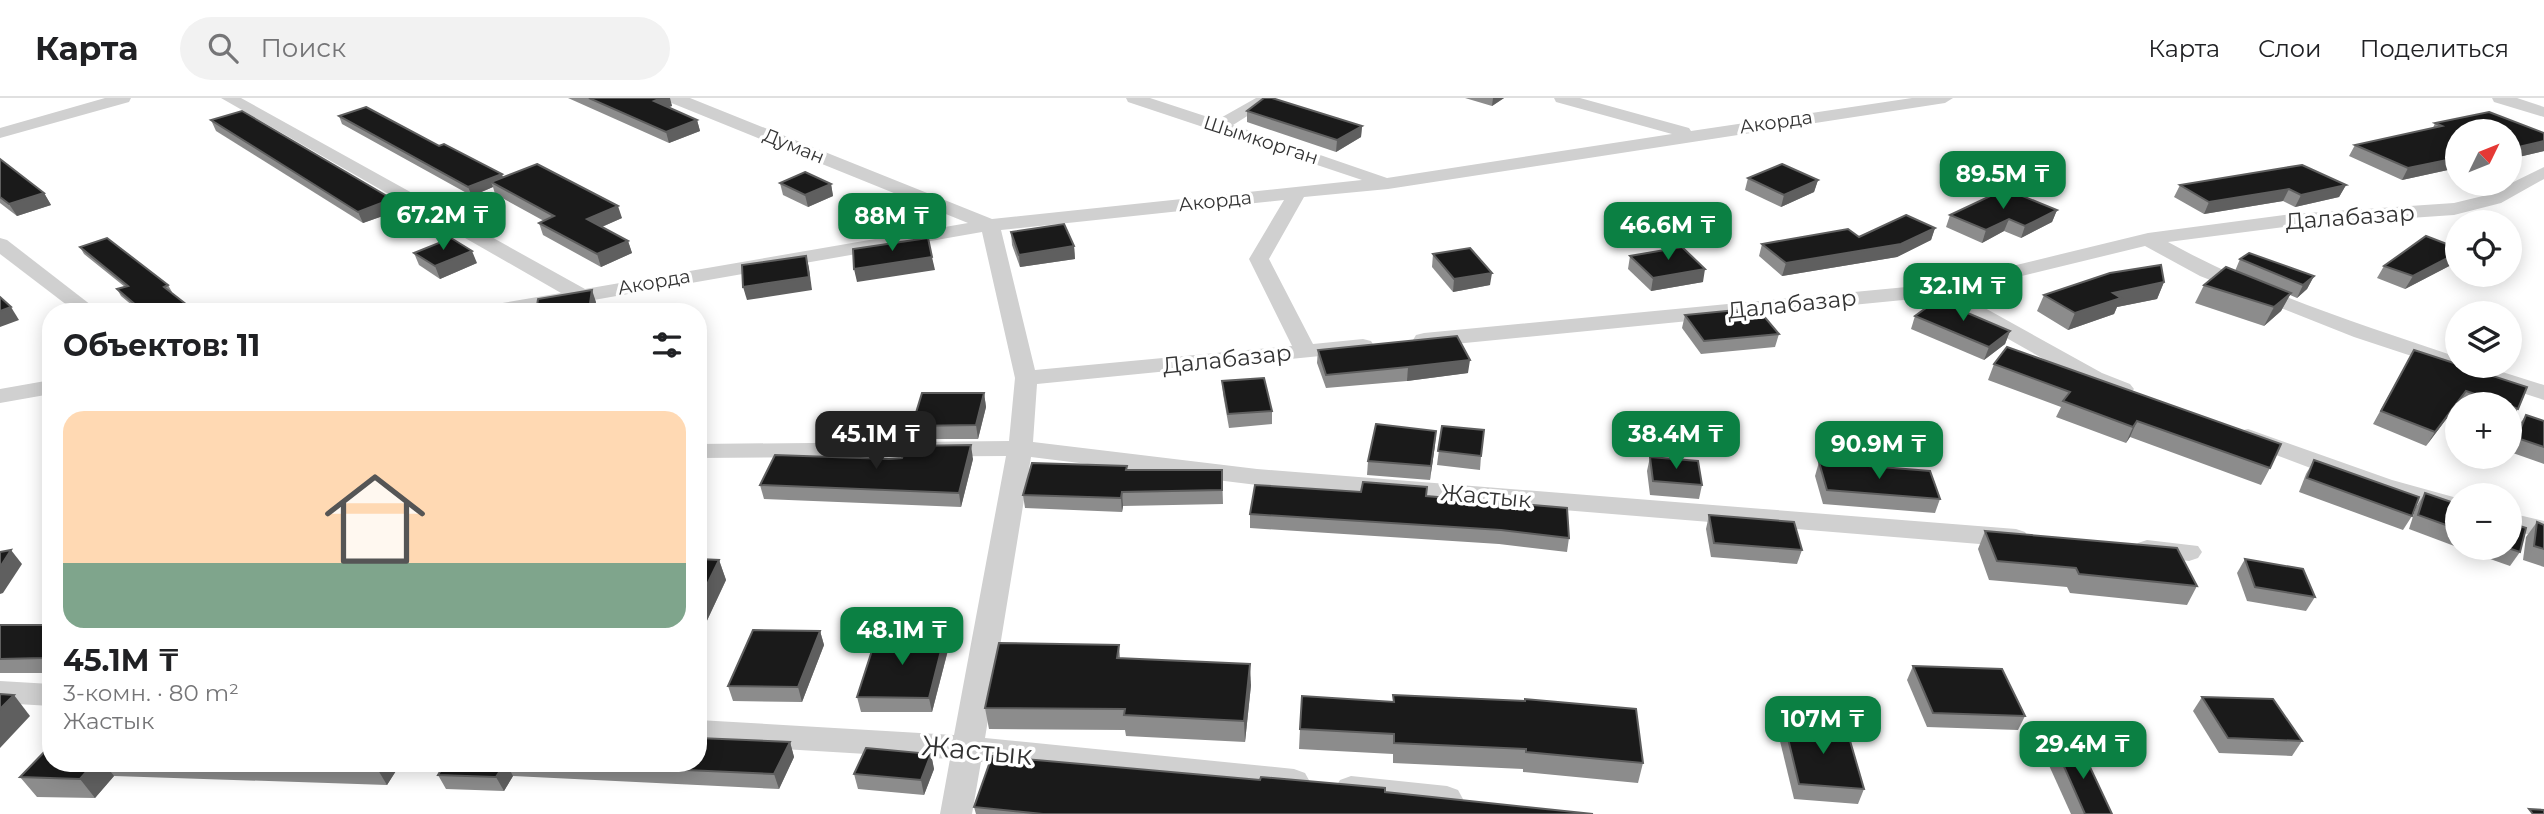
<!DOCTYPE html>
<html lang="ru">
<meta charset="utf-8">
<style>
body{margin:0;font-family:Montserrat,sans-serif;background:#f2f2f2;color:#202124;height:100vh;display:flex;flex-direction:column;font-size:26px;white-space:nowrap}
*{box-sizing:border-box;margin:0}
p{font-size:23px;color:#757577}
.icon{flex:none;width:38px;height:38px;fill:none;stroke:currentColor;stroke-width:2;stroke-linecap:round;stroke-linejoin:round}
.map{position:relative;flex:1;overflow:hidden}
.drawer{position:absolute;left:42px;top:205px;width:665px;height:469px;display:flex;flex-direction:column;background:#fff;border-radius:28px;box-shadow:0 4px 18px #0003}
.drawer>*{flex:none}
.needle{width:46px;rotate:47deg}
.fabs{position:absolute;left:2445px;top:21px;display:grid;gap:14px}
.fabs a{display:grid;place-items:center;width:77px;height:77px;border-radius:50%;background:#fff;box-shadow:0 4px 18px #0003;font-size:35px}
.price{position:absolute;translate:-50% -60px;padding:0 16px;border-radius:14px;background:#0b8043;color:#fff;font-size:23px;line-height:46px;filter:drop-shadow(0 2px 4px #0008)}
.price::after{content:'';position:absolute;left:50%;top:42px;width:21px;height:16px;margin-left:-10px;background:inherit;clip-path:polygon(0 0,100% 0,50% 100%)}
.price.selected{background:#222;color:#fff}
ul{padding:0;list-style:none}
li{display:grid;align-content:center;gap:14px;height:371px;padding:0 21px}
li span{display:grid;place-items:center;height:217px;border-radius:21px;color:#555}
li>.icon{margin-inline-start:auto}
span .icon{width:126px;height:126px;fill:#fffc;stroke-width:1}
li b{font-size:30px}
h2{display:flex;justify-content:space-between;align-items:center;height:84px;padding:0 21px;font-size:30px}
header{display:flex;align-items:center;gap:42px;box-sizing:border-box;height:98px;padding:0 35px;background:#fff;border-bottom:2px solid #e0e0e0}
header strong{font-size:33px}
nav{display:flex;gap:38px;margin-inline-start:auto;font-size:24px}
.search{width:490px;height:63px;background:#f2f2f2;display:flex;align-items:center;gap:18px;box-sizing:border-box;padding:0 24px;border-radius:38px;color:#757577;font-size:26px}
.map>svg:first-child{display:block}
.lines{fill:none;stroke-linecap:round;stroke-linejoin:round}
.street{fill:#d0d0d0;fill-rule:evenodd}
.wall{fill:#8c8c8c}
.shaded-wall{fill:#5f5f5f}
.building{fill:#1a1a1a;stroke:#5f5f5f;stroke-width:2}
.labels{text-anchor:middle;dominant-baseline:central;stroke-width:7;stroke-linejoin:round;paint-order:stroke}
.far-street-label{font-size:19px;fill:#333;stroke:#fff}
.street-label{font-size:23px;fill:#333;stroke:#fff}
.near-street-label{font-size:28px;fill:#333;stroke:#fff}
</style>
<header>
<strong>Карта</strong>
<div class="search"><svg class="icon" aria-label="search" viewBox="0 0 24 24"><circle cx="10" cy="10" r="6"/><path d="M15 15l6 6"/></svg>Поиск</div>
<nav><a>Карта</a><a>Слои</a><a>Поделиться</a></nav>
</header>
<div class="map">
<svg width="2544" height="716" viewBox="0 0 2544 716">
<rect width="100%" height="100%" fill="#fff"/>
<g class="lines">
<!-- street -->
<g class="street">
<polygon points="105,0 131,0 129,4 0,40 0,30"/>
<path d="M221,0H241L585,191L968,125L669,4L667,0H690L992,121L1362,82L1128,4L1126,0H1150L1217,22L1256,0H1276L1233,27L1387,80L1672,36L1556,4L1554,0H1580L1689,30L1691,33L1912,0H1953L1945,5L1388,91L1304,99L1269,161L1313,246L1363,241L1371,243L1374,248L1371,253L1037,286L1033,344L1257,371L2016,431L2025,434L2029,440L2025,446L2016,449L1257,387L1031,359L985,640L1294,671L1305,675L1310,684L1305,693L1294,697L981,664L972,716H940L950,661L698,646V622L954,637L1006,358L698,360V346L1009,343L1015,280L982,134L525,214H475L477,209L485,208L561,195ZM1284,102L1249,161L1292,248L1035,272L1001,132Z"/>
<polygon points="2492,0 2517,0 2544,9 2544,19 2494,4"/>
<path d="M2544,69V81L2501,105L2454,117L2292,128L2168,144C2258,194 2359,226 2457,259V268H2467L2457,273L2354,239L2200,178L2145,148L1956,194L2102,275L2130,286L2134,291L2130,296H2114L2086,285L1934,199L1424,249L1416,247L1413,242L1416,237L1424,235L1938,186L2148,135L2292,116L2454,105L2487,97Z"/>
<polygon points="0,140 7,142 100,214 76,214 0,156"/>
<polygon points="2496,272 2544,287 2544,302 2488,284 2485,279 2488,274"/>
<polygon points="51,282 51,296 0,305 0,291"/>
<polygon points="2248,331 2392,382 2457,400 2457,416 2374,394 2239,343 2236,338 2239,333"/>
<polygon points="2510,415 2544,423 2544,441 2510,431"/>
<polygon points="2147,442 2198,448 2202,454 2198,460 2189,463 2138,457 2134,451 2138,445"/>
<polygon points="0,583 51,586 51,608 0,605"/>
<polygon points="1351,678 1447,688 1458,692 1463,701 1458,710 1447,714 1351,704 1340,700 1335,691 1340,682"/>
</g>
</g>
<!-- wall -->
<g class="wall">
<polygon points="568,0 669,0 672,8 669,9 697,22 700,33 669,45"/>
<polygon points="1465,0 1504,0 1492,8"/>
<polygon points="1247,13 1362,28 1361,39 1336,54 1247,24"/>
<polygon points="2489,14 2544,35 2544,53 2510,61 2510,33 2457,33 2457,70 2402,82 2349,58 2355,47 2433,30 2435,25"/>
<polygon points="339,18 439,48 503,79 622,120 602,129 628,143 632,155 601,169 543,137 539,125 544,123 495,96 493,89 472,98 342,26"/>
<polygon points="211,22 397,113 363,125 216,33"/>
<polygon points="0,61 44,95 51,107 17,118 0,105"/>
<polygon points="1748,80 1818,82 1814,94 1781,109 1745,92"/>
<polygon points="780,85 831,86 833,98 808,109 783,97"/>
<polygon points="2180,87 2346,87 2339,99 2295,109 2283,103 2204,116 2174,99"/>
<polygon points="2057,112 2052,124 2021,140 2004,133 1982,145 1946,129 1950,117"/>
<polygon points="1935,130 1931,142 1897,159 1782,178 1759,158 1762,146 1859,139"/>
<polygon points="1011,134 1074,148 1075,161 1020,169 1012,147"/>
<polygon points="80,149 168,187 172,194 171,194 196,214 140,214 121,198 117,191 125,189 84,156"/>
<polygon points="2457,150 2457,162 2455,165 2405,191 2377,180 2384,168"/>
<polygon points="414,155 477,165 440,181 419,167"/>
<polygon points="1433,156 1490,187 1453,194 1432,169"/>
<polygon points="1630,158 1703,184 1651,193 1628,171"/>
<polygon points="2240,161 2314,178 2307,191 2297,200 2290,197 2281,213 2264,228 2195,205 2204,187 2235,173"/>
<polygon points="2164,184 2157,201 2117,209 2114,216 2068,232 2037,213 2044,197"/>
<polygon points="1685,217 1779,236 1775,249 1701,256 1682,230"/>
<polygon points="1915,218 2010,233 2005,246 1984,262 1911,231"/>
<polygon points="2007,249 2270,370 2261,387 2130,339 2126,345 2056,319 2061,309 1988,282 1994,266"/>
<polygon points="1318,252 1468,275 1407,283 1326,290 1317,265"/>
<polygon points="2414,252 2457,266 2457,268 2462,268 2527,289 2518,311 2510,323 2510,306 2457,306 2426,348 2373,326"/>
<polygon points="1222,283 1272,313 1272,326 1229,330 1223,296"/>
<polygon points="984,295 986,309 978,341 915,341 912,328"/>
<polygon points="2526,317 2544,323 2544,366 2510,354 2510,349 2517,330"/>
<polygon points="1442,328 1481,358 1480,372 1437,367"/>
<polygon points="1436,333 1430,382 1367,377 1368,363"/>
<polygon points="1650,359 1702,387 1699,401 1650,397 1647,373"/>
<polygon points="889,361 973,361 961,409 764,401 760,387"/>
<polygon points="2314,362 2412,418 2403,432 2299,394 2306,376"/>
<polygon points="1819,364 1940,401 1935,415 1823,406 1815,378"/>
<polygon points="1127,368 1127,372 1222,372 1223,406 1123,408 1122,414 1025,410 1023,397"/>
<polygon points="2425,395 2457,406 2457,449 2409,431 2416,409"/>
<polygon points="1427,398 1569,440 1567,454 1499,446 1250,430 1250,416"/>
<polygon points="1709,417 1802,452 1797,466 1711,459 1706,431"/>
<polygon points="2537,424 2544,427 2544,469 2523,462 2526,439"/>
<polygon points="1985,433 2197,488 2187,507 2070,495 2067,489 1989,482 1978,451"/>
<polygon points="2459,450 2510,450 2520,454 2510,468"/>
<polygon points="698,461 719,462 726,482 703,531 698,531"/>
<polygon points="2245,461 2315,499 2306,513 2247,503 2237,475"/>
<rect x="0" y="527" width="51" height="48"/>
<polygon points="820,533 824,547 802,604 733,603 728,588"/>
<polygon points="945,537 948,552 932,614 861,614 857,599"/>
<polygon points="1119,547 1120,560 1251,587 1245,644 1126,638 1125,632 989,631 985,610"/>
<polygon points="1913,568 2025,618 2018,632 1927,629 1907,582"/>
<polygon points="1393,597 1643,665 1638,685 1523,674 1523,671 1393,665 1393,656 1299,651 1300,631 1393,604"/>
<polygon points="2202,599 2302,643 2292,658 2219,655 2193,613"/>
<polygon points="1784,624 1864,691 1858,706 1794,701 1779,639"/>
<polygon points="790,644 794,659 779,691 513,678 504,693 446,691 438,677 445,665 698,665"/>
<polygon points="2055,648 2112,716 2071,716 2047,663"/>
<polygon points="931,656 934,671 924,697 858,691 854,676"/>
<polygon points="51,665 401,665 387,687 114,678 95,700 37,699 20,679"/>
<polygon points="1385,694 1593,716 976,716 974,709"/>
</g>
<!-- shaded-wall -->
<g class="shaded-wall">
<polygon points="661,0 670,0 672,8 657,13 654,3"/>
<polygon points="1493,0 1504,0 1492,8"/>
<polygon points="697,22 700,33 669,45 666,34"/>
<polygon points="1362,28 1361,39 1336,54 1337,42"/>
<polygon points="2544,43 2544,53 2510,61 2510,51"/>
<polygon points="2457,60 2457,70 2402,82 2408,70"/>
<polygon points="502,76 505,85 491,84 493,89 472,98 468,89"/>
<polygon points="1818,82 1814,94 1781,109 1784,97"/>
<polygon points="831,86 833,98 808,109 805,97"/>
<polygon points="2346,87 2339,99 2295,109 2301,97"/>
<polygon points="2289,91 2283,103 2204,116 2209,104"/>
<polygon points="44,95 51,107 17,118 9,106"/>
<polygon points="392,101 397,113 363,125 358,114"/>
<polygon points="618,108 622,120 592,133 587,121"/>
<polygon points="2057,112 2052,124 2021,140 2025,128"/>
<polygon points="2009,121 2004,133 1982,145 1986,132"/>
<polygon points="1935,130 1931,142 1897,159 1782,178 1786,165"/>
<polygon points="628,143 632,155 601,169 597,156"/>
<polygon points="1074,148 1075,161 1020,169 1019,157"/>
<polygon points="472,153 477,165 440,181 435,168"/>
<polygon points="2457,155 2457,162 2455,165 2405,191 2413,178"/>
<polygon points="806,158 809,170 812,192 747,202 743,189"/>
<polygon points="932,159 935,172 857,184 854,171"/>
<polygon points="1705,171 1703,184 1651,193 1653,180"/>
<polygon points="1492,175 1490,187 1453,194 1454,181"/>
<polygon points="2314,178 2307,191 2297,200 2303,187"/>
<polygon points="2164,184 2157,201 2117,209 2114,216 2068,232 2075,215 2113,195"/>
<polygon points="592,192 596,204 595,214 580,214"/>
<polygon points="2291,195 2281,213 2264,228 2274,209"/>
<polygon points="11,209 19,222 0,229 0,213"/>
<polygon points="2010,233 2005,246 1984,262 1989,249"/>
<polygon points="1470,262 1468,275 1407,283 1408,269"/>
<polygon points="2466,293 2457,307 2426,348 2435,334"/>
<polygon points="984,295 986,309 978,341 976,327"/>
<polygon points="2137,323 2130,339 2126,345 2133,329"/>
<polygon points="1436,333 1435,347 1430,382 1431,368"/>
<polygon points="971,347 973,361 961,409 959,395"/>
<polygon points="1122,394 1123,408 1122,414 1121,400"/>
<polygon points="11,452 22,466 3,495 0,496 0,469"/>
<polygon points="719,462 726,482 703,531 698,516 698,505"/>
<polygon points="820,533 824,547 802,604 798,589"/>
<polygon points="945,537 948,552 932,614 929,600"/>
<polygon points="51,554 51,569 44,560"/>
<polygon points="1250,566 1251,587 1245,644 1244,623"/>
<polygon points="14,597 30,618 0,650 0,611"/>
<polygon points="790,644 794,659 779,691 774,676"/>
<polygon points="931,656 934,671 924,697 921,682"/>
<polygon points="94,665 104,665 114,678 95,700 80,681"/>
<polygon points="377,665 401,665 387,687 375,667"/>
<polygon points="505,665 506,665 513,678 504,693 496,679"/>
</g>
<!-- building -->
<g class="building">
<polygon points="589,0 661,0 654,3 697,22 666,34"/>
<polygon points="1264,0 1272,0 1362,28 1337,42 1247,13"/>
<polygon points="366,9 439,48 444,46 502,76 468,89 339,18"/>
<polygon points="242,13 392,101 358,114 211,22"/>
<polygon points="2489,14 2544,35 2544,43 2510,51 2510,33 2457,33 2457,60 2408,70 2355,47 2442,28 2435,25"/>
<polygon points="0,61 44,95 9,106 0,99"/>
<polygon points="537,66 618,108 587,121 628,143 597,156 539,125 554,118 491,84"/>
<polygon points="1782,66 1818,82 1784,97 1748,80"/>
<polygon points="2302,67 2346,87 2301,97 2289,91 2209,104 2180,87"/>
<polygon points="805,74 831,86 805,97 780,85"/>
<polygon points="2005,91 2057,112 2025,128 2009,121 1986,132 1950,117"/>
<polygon points="1906,117 1935,130 1901,146 1786,165 1762,146 1848,131 1859,139"/>
<polygon points="1064,126 1074,148 1019,157 1011,134"/>
<polygon points="2426,138 2457,150 2457,155 2413,178 2384,168"/>
<polygon points="107,140 168,187 164,189 196,214 144,214 117,191 128,188 80,149"/>
<polygon points="451,140 472,153 435,168 414,155"/>
<polygon points="928,140 932,159 854,171 853,151"/>
<polygon points="1682,149 1705,171 1653,180 1630,158"/>
<polygon points="1470,150 1492,175 1454,181 1433,156"/>
<polygon points="2249,155 2314,178 2303,187 2240,161"/>
<polygon points="806,158 809,179 743,189 742,167"/>
<polygon points="2161,167 2164,184 2113,195 2121,200 2075,215 2044,197 2110,175"/>
<polygon points="2226,169 2291,195 2274,209 2204,187"/>
<polygon points="592,192 589,212 580,214 536,214 538,201"/>
<polygon points="0,199 11,209 0,213"/>
<polygon points="1937,202 2010,233 1989,249 1915,218"/>
<polygon points="1757,210 1779,236 1704,243 1685,217"/>
<polygon points="1457,238 1470,262 1408,269 1326,277 1318,252"/>
<polygon points="2007,249 2281,346 2270,370 2137,323 2133,329 2063,303 2070,294 1994,266"/>
<polygon points="2414,252 2457,266 2457,268 2462,268 2527,289 2518,311 2510,308 2510,306 2504,306 2466,293 2435,334 2381,313"/>
<polygon points="1264,280 1272,313 1228,316 1222,283"/>
<polygon points="922,295 984,295 976,327 912,328"/>
<polygon points="2526,317 2544,323 2544,349 2517,340"/>
<polygon points="1376,326 1436,333 1431,368 1368,363"/>
<polygon points="1442,328 1484,332 1481,358 1438,353"/>
<polygon points="971,347 959,395 760,387 775,357 889,361 902,360 906,348"/>
<polygon points="1650,359 1698,363 1702,387 1653,383"/>
<polygon points="2314,362 2419,399 2412,418 2307,380"/>
<polygon points="1819,364 1930,373 1940,401 1827,392"/>
<polygon points="1032,365 1127,368 1126,372 1222,372 1222,392 1122,394 1121,400 1023,397"/>
<polygon points="1363,384 1427,389 1426,398 1567,410 1569,440 1501,432 1250,416 1255,387 1361,394"/>
<polygon points="2425,395 2457,406 2457,431 2418,417"/>
<polygon points="1709,417 1794,424 1802,452 1714,445"/>
<polygon points="2537,424 2544,427 2544,451 2534,448"/>
<polygon points="2510,425 2526,430 2520,454 2508,450 2510,450"/>
<polygon points="1985,433 2177,450 2197,488 2079,476 2076,470 1997,463"/>
<polygon points="11,452 0,469 0,454"/>
<polygon points="698,461 719,462 698,505"/>
<polygon points="2245,461 2303,471 2315,499 2255,489"/>
<polygon points="0,527 51,527 51,554 44,560 0,561"/>
<polygon points="753,532 820,533 798,589 728,588"/>
<polygon points="877,537 945,537 929,600 857,599"/>
<polygon points="999,545 1119,547 1117,560 1250,566 1244,623 1124,617 1125,611 985,610"/>
<polygon points="1913,568 2002,571 2025,618 1933,615"/>
<polygon points="0,596 14,597 0,611"/>
<polygon points="1393,597 1525,603 1525,601 1636,611 1643,665 1526,654 1526,651 1394,645 1394,636 1300,631 1302,598 1394,604"/>
<polygon points="2202,599 2273,601 2302,643 2228,640"/>
<polygon points="1784,624 1846,629 1864,691 1799,686"/>
<polygon points="698,640 790,644 774,676 529,665 698,665"/>
<polygon points="51,647 51,665 94,665 80,681 20,679"/>
<polygon points="2055,648 2081,650 2112,716 2085,716"/>
<polygon points="866,650 931,656 921,682 854,676"/>
<polygon points="992,658 1260,682 1261,679 1385,690 1385,694 1593,716 1043,716 974,709"/>
<polygon points="298,665 377,665 375,667"/>
<polygon points="445,665 505,665 496,679 438,677"/>
<polygon points="2529,711 2544,712 2544,716 2533,716"/>
</g>
<g class="labels">
<!-- far-street labels -->
<g class="far-street-label">
<text transform="translate(1776 24) rotate(-8)">Акорда</text>
<text transform="translate(1261 42) rotate(18)">Шымкорган</text>
<text transform="translate(794 48) rotate(22)">Думан</text>
<text transform="translate(1215 103) rotate(-6)">Акорда</text>
<text transform="translate(654 184) rotate(-10)">Акорда</text>
</g>
<!-- street labels -->
<g class="street-label">
<text transform="translate(2350 119) rotate(-4)">Далабазар</text>
<text transform="translate(1792 206) rotate(-6)">Далабазар</text>
<text transform="translate(1227 261) rotate(-6)">Далабазар</text>
<text transform="translate(1486 398) rotate(5)">Жастык</text>
</g>
<!-- near-street labels -->
<g class="near-street-label">
<text transform="translate(977 652) rotate(5)">Жастык</text>
</g>
</g>
</svg>
<div class="fabs">
<a><svg class="needle" viewBox="-14 -14 28 28"><path d="M0-13l5 13h-10z" fill="#e53935"/><path d="M0 13l5-13h-10z" fill="#757577"/></svg></a>
<a><svg class="icon" aria-label="locate" viewBox="0 0 24 24"><circle cx="12" cy="12" r="6"/><path d="M12 2v4M12 18v4M2 12h4M18 12h4"/></svg></a>
<a><svg class="icon" aria-label="layers" viewBox="0 0 24 24"><path d="M12 4l9 5-9 5-9-5zM3 14l9 5 9-5"/></svg></a>
<a>+</a>
<a>−</a>
</div>
<b class="price" style="left:2003px;top:113px">89.5M ₸</b>
<b class="price" style="left:443px;top:154px">67.2M ₸</b>
<b class="price" style="left:892px;top:155px">88M ₸</b>
<b class="price" style="left:1668px;top:164px">46.6M ₸</b>
<b class="price" style="left:1963px;top:225px">32.1M ₸</b>
<b class="price selected" style="left:876px;top:373px">45.1M ₸</b>
<b class="price" style="left:1676px;top:373px">38.4M ₸</b>
<b class="price" style="left:1879px;top:383px">90.9M ₸</b>
<b class="price" style="left:902px;top:569px">48.1M ₸</b>
<b class="price" style="left:1823px;top:658px">107M ₸</b>
<b class="price" style="left:2083px;top:683px">29.4M ₸</b>
<section class="drawer">
<h2>Объектов: 11<svg class="icon" aria-label="filters" viewBox="0 0 24 24"><path d="M4 7h16M4 17h16"/><circle cx="9" cy="7" r="2"/><circle cx="15" cy="17" r="2"/></svg></h2>
<ul>
<li><span style="background:linear-gradient(#ffd9b3 70%,#7fa58c 0)"><svg class="icon" aria-label="home" viewBox="0 0 24 24"><path d="M3 11l9-7 9 7M6 9v11h12V9"/></svg></span><div><b>45.1M ₸</b><p>3-комн. · 80 m²</p><p>Жастык</p></div></li>
</ul>
</section>
</div>
